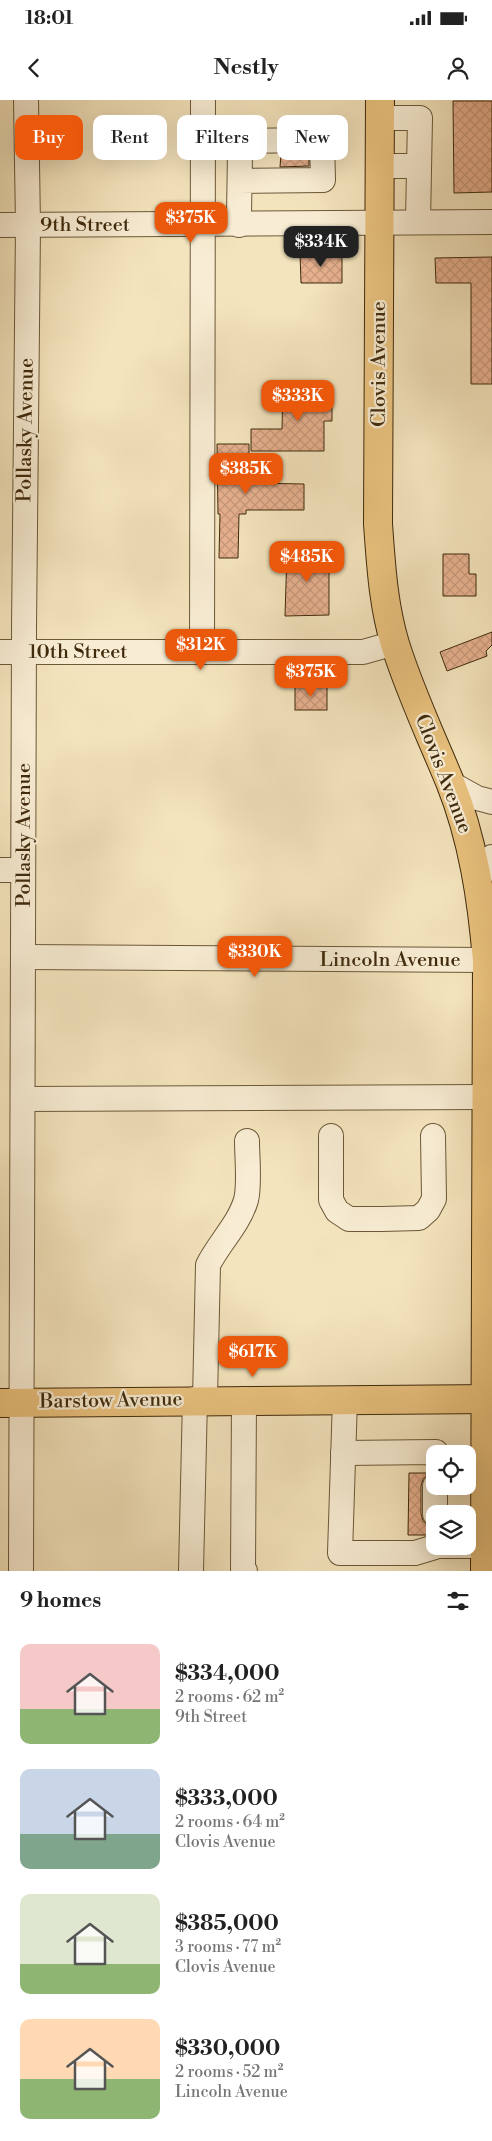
<!DOCTYPE html>
<meta charset="utf-8">
<style>
body{margin:0;font-family:"Libre Bodoni",serif;background:#f6f6f6;color:#222;height:100vh;display:flex;flex-direction:column;font-size:19px;white-space:nowrap}
*{box-sizing:border-box;margin:0}
p{font-size:16px;color:#767676}
.icon{flex:none;width:28px;height:28px;fill:none;stroke:currentColor;stroke-width:2;stroke-linecap:round;stroke-linejoin:round}
.map{position:relative;height:1471px;overflow:hidden}
.details{display:flex;flex-direction:column;background:#fff;flex:1}
.details>*{flex:none}
.guide{position:absolute;left:15px;top:15px;width:462px;height:45px;display:flex;gap:10px}
.fabs{position:absolute;left:426px;top:1345px;display:grid;gap:10px}
.fabs a{display:grid;place-items:center;width:50px;height:50px;border-radius:10px;background:#fff;box-shadow:0 5px 20px #0002;font-size:25px}
.price{position:absolute;translate:-50% -42px;padding:0 11px;border-radius:10px;background:#ea580c;color:#fff;font-size:16px;line-height:32px;filter:drop-shadow(0 1px 2px #0008)}
.price::after{content:'';position:absolute;left:50%;top:30px;width:15px;height:11px;margin-left:-8px;background:inherit;clip-path:polygon(0 0,100% 0,50% 100%)}
.price.current{background:#222;color:#fff}
ul{padding:0;list-style:none}
li{display:flex;align-items:center;gap:15px;height:125px;padding:0 20px}
li span{display:grid;place-items:center;flex:none;width:140px;height:100px;border-radius:10px;color:#555}
li>.icon{margin-inline-start:auto}
span .icon{width:60px;height:60px;fill:#fffc;stroke-width:1}
li b{font-size:21px}
h2{display:flex;justify-content:space-between;align-items:center;height:60px;padding:0 20px;font-size:21px}
.chip{padding:0 18px;border-radius:10px;background:#fff;box-shadow:0 5px 20px #0002;font-size:18px;line-height:45px}
.chip.current{background:#ea580c;color:#fff}
.status{display:flex;justify-content:space-between;align-items:center;height:35px;padding:0 25px;background:#fff;direction:ltr}
.status svg{height:14px;fill:currentColor}
header{display:flex;justify-content:space-between;align-items:center;height:65px;padding:0 20px;background:#fff;font-size:22px;font-weight:700}
.map>svg:first-child{display:block}
.building{fill:url(#building-cross-hatch);stroke:#3f2a0c}
.lines{fill:none;stroke-linecap:round;stroke-linejoin:round}
.minor-casing{stroke:#6c5838;stroke-width:26}
.major-casing{stroke:#3f2a0c;stroke-width:30}
.minor{stroke:#f8edd4;stroke-width:24}
.major{stroke:#eac27e;stroke-width:28}
.labels{text-anchor:middle;dominant-baseline:central;stroke-width:4.5;stroke-linejoin:round;paint-order:stroke}
.street-label{font-size:20px;fill:#3f2a0c;stroke:#f8edd4}
</style>
<div class="status"><b>18:01</b><svg viewBox="0 0 49 12"><path d="M0 12V9h3v3zM5 12V6h3v6zM10 12V3h3v9zM15 12V0h3v12zM26 1h20v11H26zM47 4h2v5h-2z"/></svg></div>
<header><svg class="icon" aria-label="back" viewBox="0 0 24 24"><path d="M15 5l-7 7 7 7"/></svg>Nestly<svg class="icon" aria-label="person" viewBox="0 0 24 24"><circle cx="12" cy="8" r="4"/><path d="M4 21q1-7 8-7t8 7"/></svg></header>
<div class="map">
<svg width="492" height="1471" viewBox="0 0 492 1471">
<defs>
<pattern id="building-cross-hatch" width="8" height="8" patternUnits="userSpaceOnUse" patternTransform="scale(1.25)"><rect width="8" height="8" fill="#e7b18f"/><path d="M0 0l8 8M0 8l8-8" fill="none" stroke="#c7987a"/></pattern>
</defs>
<rect width="100%" height="100%" fill="#f4e4bd"/>
<filter id="stains"><feTurbulence type="fractalNoise" baseFrequency=".004" numOctaves="4"/><feColorMatrix values="0 0 0 0 .2 0 0 0 0 .09 0 0 0 0 .02 0 0 0 .5 -.17"/></filter>
<radialGradient id="worn" r=".72"><stop offset=".6" stop-color="#630" stop-opacity="0"/><stop offset="1" stop-color="#630" stop-opacity=".3"/></radialGradient>
<!-- building -->
<g class="building">
<polygon points="453,1 492,1 492,92 454,93"/>
<polygon points="281,54 309,54 309,66 280,67"/>
<polygon points="300,154 342,154 342,183 301,183"/>
<polygon points="492,157 492,284 471,284 471,183 436,183 435,158"/>
<polygon points="283,286 332,287 332,321 324,321 324,351 251,351 251,329 282,329"/>
<polygon points="217,344 249,344 249,383 304,384 304,410 246,410 246,414 239,414 238,458 219,458 220,414 218,414"/>
<polygon points="287,451 329,451 329,515 285,516"/>
<polygon points="443,454 469,454 469,474 476,474 476,496 443,496"/>
<polygon points="492,532 492,545 486,551 487,556 447,571 440,552"/>
<rect x="295" y="585" width="32" height="25"/>
<polygon points="409,1373 430,1373 423,1379 421,1386 421,1414 423,1421 429,1426 429,1434 426,1435 408,1435"/>
</g>
<g class="lines">
<!-- minor casing -->
<g class="minor-casing">
<g id="minor">
<polyline points="380,18 420,18 418,122"/>
<polyline points="380,66 419,66"/>
<polyline points="0,125 492,122"/>
<path d="M239,125C239,97 240,69 240,41L322,40L323,80L240,81"/>
<polyline points="0,552 363,552 395,543"/>
<polyline points="202,552 203,0"/>
<polyline points="450,683 477,698 492,702"/>
<polyline points="0,770 23,770"/>
<polyline points="478,780 492,757"/>
<polyline points="23,857 487,860"/>
<polyline points="23,999 486,997"/>
<polyline points="331,1036 331,1100 337,1111 349,1119 382,1119 419,1118 428,1110 434,1099 433,1036"/>
<path d="M205,1299L208,1165C219,1143 239,1124 246,1100C250,1085 247,1057 247,1041"/>
<polyline points="244,1299 243,1469 245,1471"/>
<polyline points="345,1299 340,1453 415,1453 435,1447"/>
<polyline points="343,1353 436,1352 436,1354"/>
<polyline points="468,1374 485,1374"/>
<polyline points="435,1386 435,1414"/>
<polyline points="435,1446 485,1446"/>
<polyline points="21,1471 24,528 28,125 26,0"/>
<polyline points="191,1471 195,1299"/>
</g>
</g>
<!-- major casing -->
<g class="major-casing">
<g id="major">
<path d="M380,0L378,424C381,464 383,504 395,544C410,592 431,636 450,682C473,739 482,800 487,860L485,1471"/>
<polyline points="0,1303 492,1299"/>
</g>
</g>
<!-- minor -->
<use href="#minor" class="minor"/>
<!-- major -->
<use href="#major" class="major"/>
</g>
<g class="labels">
<!-- street labels -->
<g class="street-label">
<text x="85" y="125">9th Street</text>
<text transform="translate(379 264) rotate(-90)">Clovis Avenue</text>
<text transform="translate(26 330) rotate(-89)">Pollasky Avenue</text>
<text x="78" y="552">10th Street</text>
<text transform="translate(443 674) rotate(69)">Clovis Avenue</text>
<text transform="translate(24 735) rotate(-90)">Pollasky Avenue</text>
<text x="390" y="860">Lincoln Avenue</text>
<text transform="translate(111 1301) rotate(-1)">Barstow Avenue</text>
</g>
</g>
<rect width="100%" height="100%" filter="url(#stains)"/>
<rect width="100%" height="100%" fill="url(#worn)"/>
</svg>
<div class="fabs">
<a><svg class="icon" aria-label="locate" viewBox="0 0 24 24"><circle cx="12" cy="12" r="6"/><path d="M12 2v4M12 18v4M2 12h4M18 12h4"/></svg></a>
<a><svg class="icon" aria-label="layers" viewBox="0 0 24 24"><path d="M12 4l9 5-9 5-9-5zM3 14l9 5 9-5"/></svg></a>
</div>
<b class="price" style="left:191px;top:144px">$375K</b>
<b class="price current" style="left:321px;top:168px">$334K</b>
<b class="price" style="left:298px;top:322px">$333K</b>
<b class="price" style="left:246px;top:395px">$385K</b>
<b class="price" style="left:307px;top:483px">$485K</b>
<b class="price" style="left:201px;top:571px">$312K</b>
<b class="price" style="left:311px;top:598px">$375K</b>
<b class="price" style="left:255px;top:878px">$330K</b>
<b class="price" style="left:253px;top:1278px">$617K</b>
<div class="guide">
<a class="chip current">Buy</a>
<a class="chip">Rent</a>
<a class="chip">Filters</a>
<a class="chip">New</a>
</div>
</div>
<section class="details">
<h2>9 homes<svg class="icon" aria-label="filters" viewBox="0 0 24 24"><path d="M4 7h16M4 17h16"/><circle cx="9" cy="7" r="2"/><circle cx="15" cy="17" r="2"/></svg></h2>
<ul>
<li><span style="background:linear-gradient(#f6c9c9 65%,#8fb573 0)"><svg class="icon" aria-label="home" viewBox="0 0 24 24"><path d="M3 11l9-7 9 7M6 9v11h12V9"/></svg></span><div><b>$334,000</b><p>2 rooms · 62 m²</p><p>9th Street</p></div></li>
<li><span style="background:linear-gradient(#c9d6e8 65%,#7fa58c 0)"><svg class="icon" aria-label="home" viewBox="0 0 24 24"><path d="M3 11l9-7 9 7M6 9v11h12V9"/></svg></span><div><b>$333,000</b><p>2 rooms · 64 m²</p><p>Clovis Avenue</p></div></li>
<li><span style="background:linear-gradient(#dfe7d0 70%,#8fb573 0)"><svg class="icon" aria-label="home" viewBox="0 0 24 24"><path d="M3 11l9-7 9 7M6 9v11h12V9"/></svg></span><div><b>$385,000</b><p>3 rooms · 77 m²</p><p>Clovis Avenue</p></div></li>
<li><span style="background:linear-gradient(#ffd9b3 60%,#8fb573 0)"><svg class="icon" aria-label="home" viewBox="0 0 24 24"><path d="M3 11l9-7 9 7M6 9v11h12V9"/></svg></span><div><b>$330,000</b><p>2 rooms · 52 m²</p><p>Lincoln Avenue</p></div></li>
</ul>
</section>
